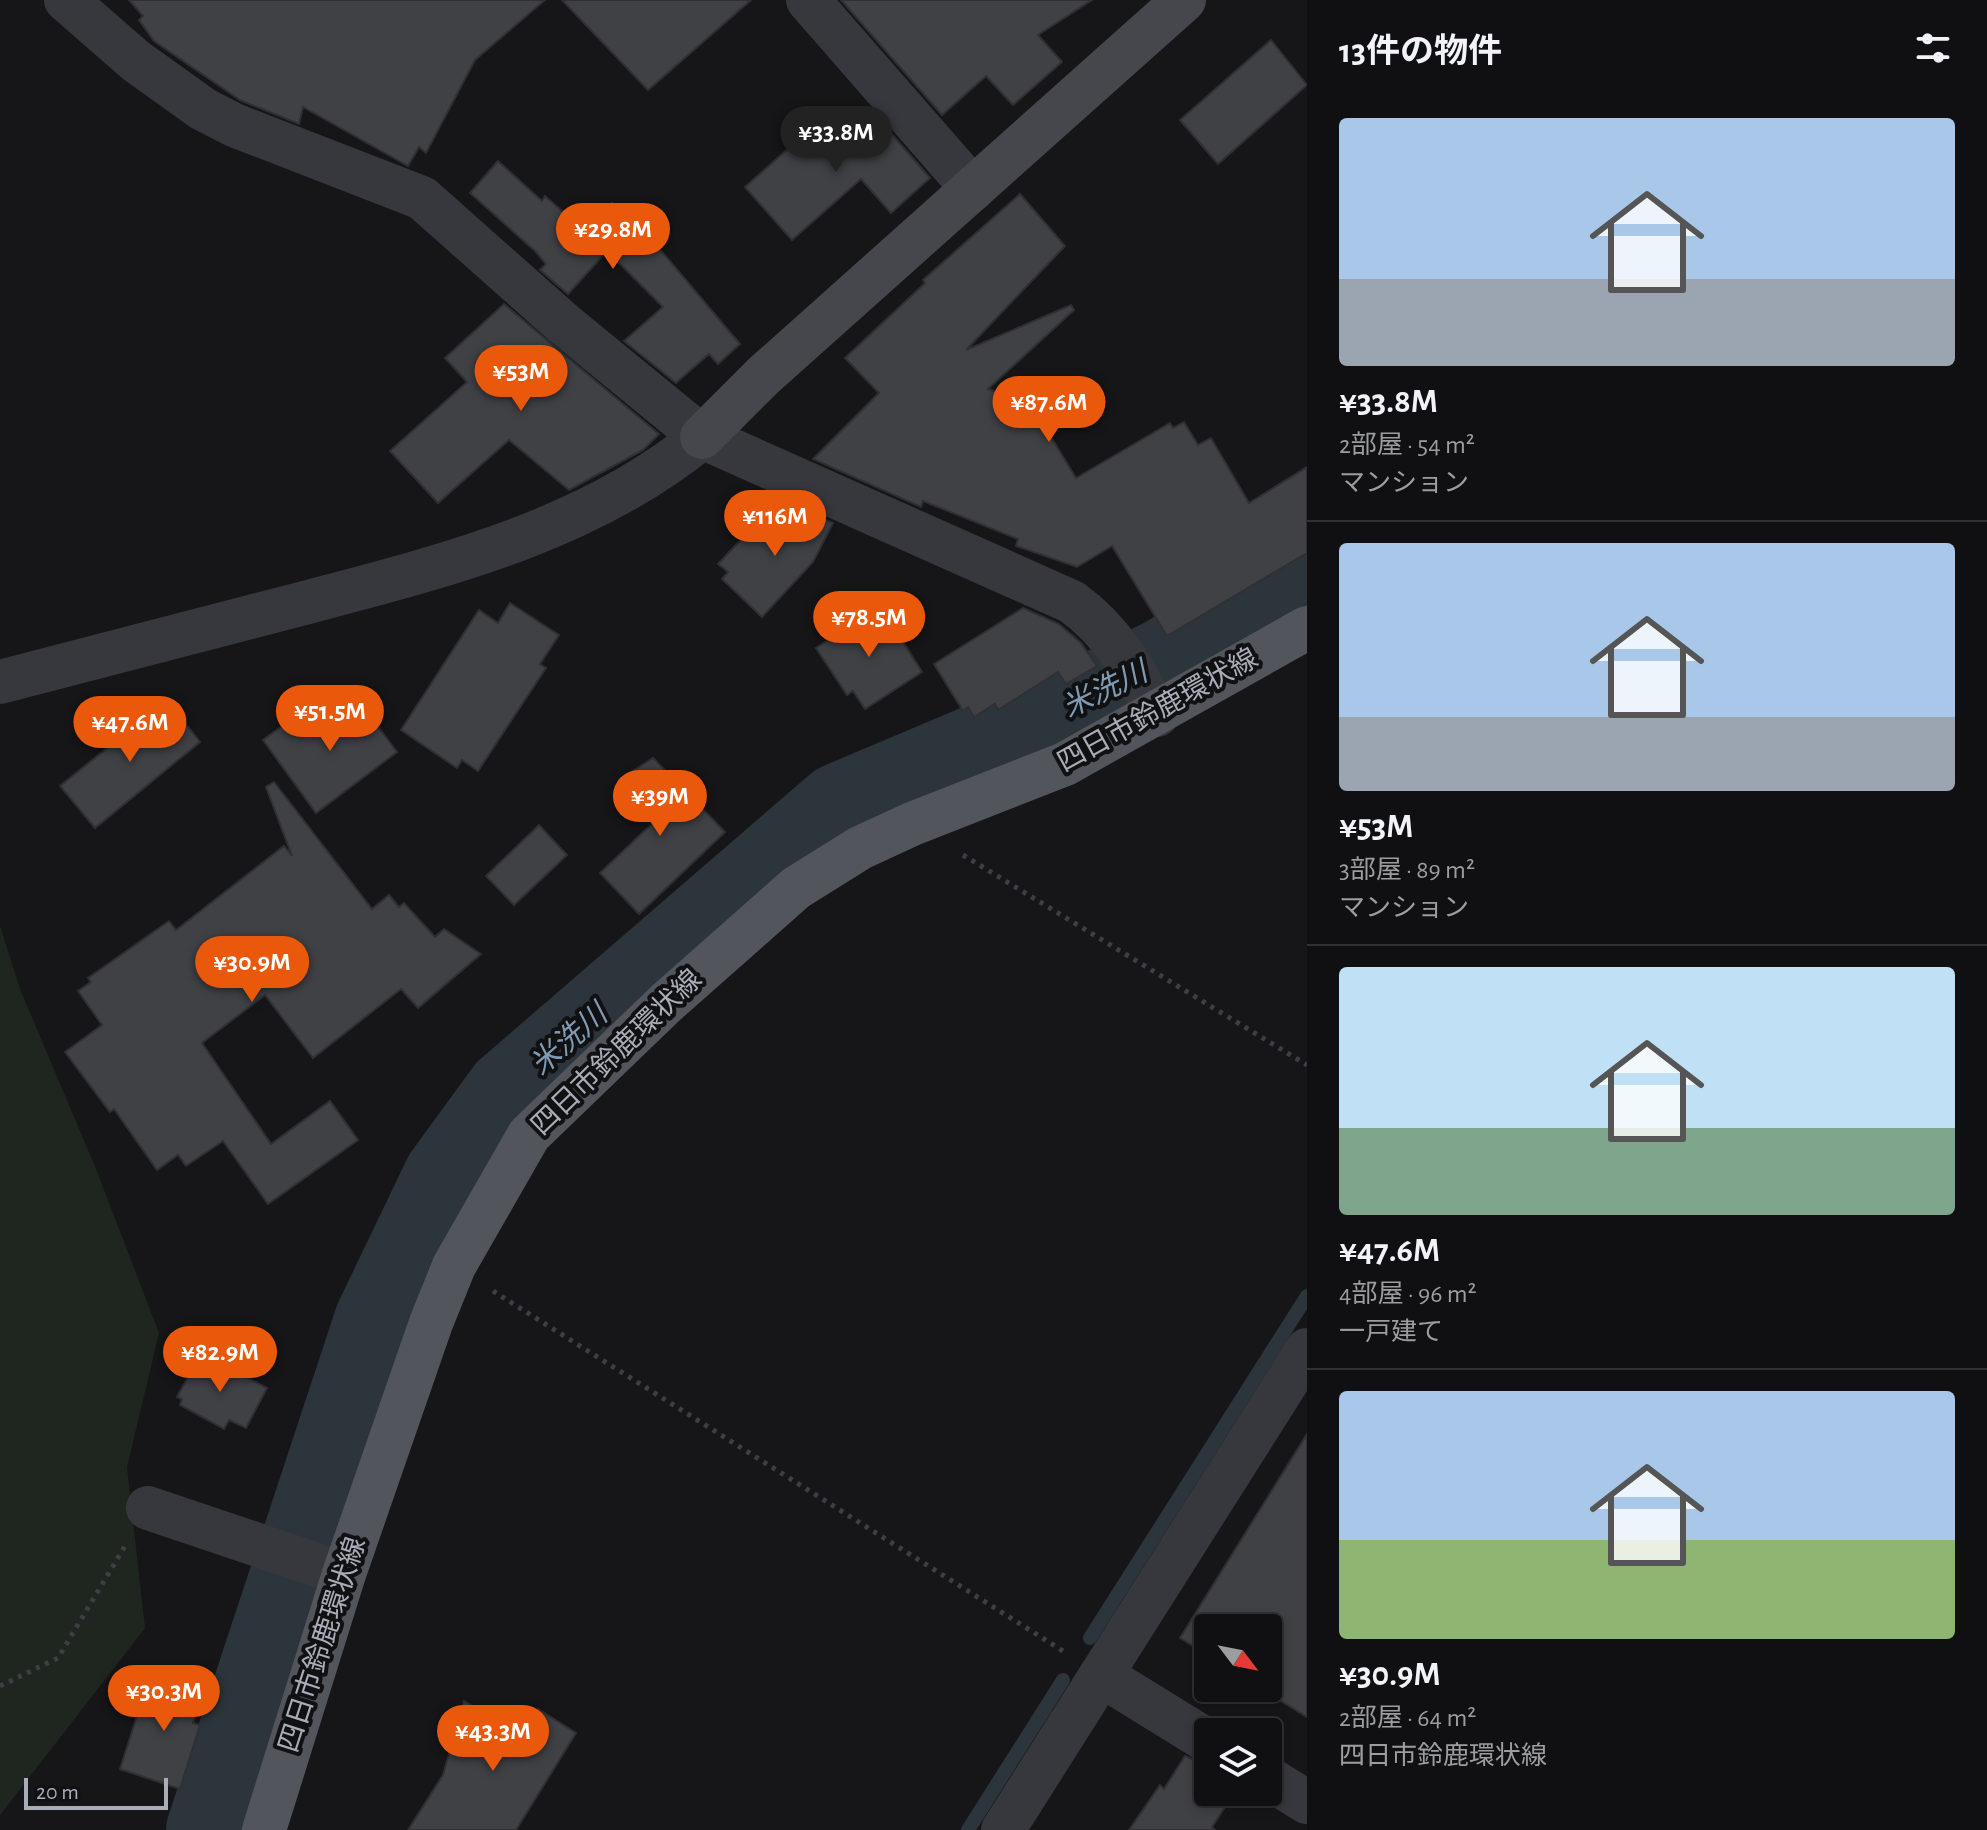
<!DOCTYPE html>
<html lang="ja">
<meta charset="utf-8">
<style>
body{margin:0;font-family:"Alegreya Sans","Noto Sans JP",sans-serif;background:#19191b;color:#f1f3f6;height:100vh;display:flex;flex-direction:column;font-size:30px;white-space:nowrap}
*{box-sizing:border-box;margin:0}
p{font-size:26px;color:#9c9d9f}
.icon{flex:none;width:44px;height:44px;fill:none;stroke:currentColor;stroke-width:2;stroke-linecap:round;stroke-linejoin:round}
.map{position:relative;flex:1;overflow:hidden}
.sheet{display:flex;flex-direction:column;background:#101012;width:680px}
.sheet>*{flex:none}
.needle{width:52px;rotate:122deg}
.fabs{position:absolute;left:1194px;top:1614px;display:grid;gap:16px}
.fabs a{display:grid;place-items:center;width:88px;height:88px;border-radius:8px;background:#101012;box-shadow:0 4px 12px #0003,0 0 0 2px #303032;font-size:40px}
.scale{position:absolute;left:24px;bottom:20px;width:144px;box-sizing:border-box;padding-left:8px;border:4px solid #a8adb8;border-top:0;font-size:22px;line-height:28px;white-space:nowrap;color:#a8adb8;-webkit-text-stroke:6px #111113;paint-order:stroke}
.price{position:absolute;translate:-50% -68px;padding:0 18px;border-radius:28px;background:#ea580c;color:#fff;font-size:26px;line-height:52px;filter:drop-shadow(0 2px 4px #0008)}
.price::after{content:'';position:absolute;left:50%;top:48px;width:24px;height:18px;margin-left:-12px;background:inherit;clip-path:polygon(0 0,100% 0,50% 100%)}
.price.active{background:#222;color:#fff}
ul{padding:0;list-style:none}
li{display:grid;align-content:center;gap:16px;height:424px;padding:0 32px}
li+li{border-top:2px solid #303032}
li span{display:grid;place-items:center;height:248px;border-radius:8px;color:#555}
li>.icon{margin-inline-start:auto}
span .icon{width:144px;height:144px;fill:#fffc;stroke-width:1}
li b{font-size:34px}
h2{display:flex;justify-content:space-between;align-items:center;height:96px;padding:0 32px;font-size:34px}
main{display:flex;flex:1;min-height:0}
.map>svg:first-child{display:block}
.green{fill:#1e261f}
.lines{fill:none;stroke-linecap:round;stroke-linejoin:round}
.stream{stroke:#2c353c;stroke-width:14}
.river{stroke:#2c353c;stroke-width:86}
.building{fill:#404145;stroke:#303034;stroke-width:2}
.path{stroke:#3d3f44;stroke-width:5;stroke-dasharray:4 6;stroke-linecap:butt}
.street{stroke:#37383d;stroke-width:44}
.secondary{stroke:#45474d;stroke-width:44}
.primary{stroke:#53555c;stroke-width:44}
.labels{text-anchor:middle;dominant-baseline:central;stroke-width:8;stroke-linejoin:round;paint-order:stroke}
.street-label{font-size:28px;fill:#a8adb8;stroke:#111113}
.water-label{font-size:30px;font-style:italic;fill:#7f9bb3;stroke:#111113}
</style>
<main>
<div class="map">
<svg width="1307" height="1830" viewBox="0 0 1307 1830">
<rect width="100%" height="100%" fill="#161618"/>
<!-- green -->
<polygon class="green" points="0,926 20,989 96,1169 159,1333 127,1467 145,1628 0,1815"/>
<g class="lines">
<!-- stream -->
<g class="stream">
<polyline points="1090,1638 1307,1296"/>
<polyline points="968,1830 1063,1680"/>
</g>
<!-- river -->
<polyline class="river" points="209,1830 377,1321 446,1177 508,1092 839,806 1057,714 1166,660 1307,574"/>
</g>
<!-- building -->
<g class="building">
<polygon points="129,0 545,0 475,60 426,153 419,147 408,166 303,107 299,124 240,100 154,41 139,20 143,16"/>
<polygon points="562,0 751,0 648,90"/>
<polygon points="841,0 1092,0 1038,35 1062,62 1013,105 986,76 942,115"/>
<polygon points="1271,40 1307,85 1218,164 1180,120"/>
<polygon points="870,109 930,178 891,213 861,179 792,240 745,187 808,131 824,148"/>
<polygon points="498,161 542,201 545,196 583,230 612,203 620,211 624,207 740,344 718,364 709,354 676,383 624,341 663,307 607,251 568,294 540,270 546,264 535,251 470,193"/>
<polygon points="1020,194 1065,246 966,350 1071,305 1074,310 988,389 1043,408 1040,419 1076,478 1170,423 1173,428 1184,422 1198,445 1211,438 1249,503 1307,467 1307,553 1167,636 1112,546 1077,567 1016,546 1018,539 923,501 921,507 813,459 879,393 845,358 925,283 923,280"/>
<polygon points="504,304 659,434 643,450 569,490 509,440 438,503 390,451 467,382 445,358"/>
<polygon points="791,504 833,523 813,562 762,617 722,579 728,572 718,564 751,529 760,537"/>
<polygon points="510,603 559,635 540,664 546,668 478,771 462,760 457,768 401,730 479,610 498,623"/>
<polygon points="1023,608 1059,624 1081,643 1097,666 1066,684 1058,672 998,710 995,704 974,717 968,707 963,711 934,664"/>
<polygon points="871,612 877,622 886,615 922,672 865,709 853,691 847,695 816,648"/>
<polygon points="356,697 397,752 316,813 263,740 297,715 311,732"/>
<polygon points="167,700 200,742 95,828 60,786"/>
<polygon points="653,758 725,832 639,914 600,873 657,819 619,780"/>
<polygon points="274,782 372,909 389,895 399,907 404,903 435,937 444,929 481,954 418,1008 401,989 313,1058 265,995 202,1043 271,1144 330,1101 358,1140 268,1204 223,1141 186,1166 178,1155 157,1170 114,1109 110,1112 65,1052 102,1025 78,991 91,982 88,978 169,921 176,930 284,846 292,856 266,787"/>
<polygon points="539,825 567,855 514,905 486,876"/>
<polygon points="201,1353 267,1388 246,1428 229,1420 224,1429 180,1405 182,1399 177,1397"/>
<polygon points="1307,1434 1307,1717 1260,1688 1268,1688 1268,1628 1208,1628 1208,1655 1180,1638"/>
<polygon points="150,1675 203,1692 193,1723 200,1725 180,1789 120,1769"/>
<polygon points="464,1701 521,1736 538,1709 576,1733 516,1830 408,1830 443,1775"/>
<polygon points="1185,1756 1208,1766 1208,1792 1235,1792 1212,1827 1215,1830 1129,1830 1160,1785 1164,1789"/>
</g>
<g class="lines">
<!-- path -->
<g class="path">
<polyline points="963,855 1307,1065"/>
<polyline points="493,1291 1063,1651"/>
<polyline points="0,1686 58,1658 125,1546"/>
</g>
<!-- street -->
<g class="street">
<path d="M66,0L136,61L203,109L234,125L422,198L564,324L702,437L1072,602C1112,631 1135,670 1157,715"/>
<polyline points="808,0 973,189"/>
<path d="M0,682C96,657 192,632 289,607C432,569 585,534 702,437"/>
<polyline points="148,1508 344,1574"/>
<polyline points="1101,1675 1208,1741"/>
<polyline points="1268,1778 1307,1802"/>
<polyline points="1003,1830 1307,1350"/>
</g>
<!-- secondary -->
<polyline class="secondary" points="702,437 763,376 1184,0"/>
<!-- primary -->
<polyline class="primary" points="264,1830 344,1574 431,1323 454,1266 529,1135 666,1003 796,888 860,848 912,824 1065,764 1307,628"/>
</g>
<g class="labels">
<!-- street labels -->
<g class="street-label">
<text transform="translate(1158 711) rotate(-29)">四日市鈴鹿環状線</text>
<text transform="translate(617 1053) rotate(-44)">四日市鈴鹿環状線</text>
<text transform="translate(323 1645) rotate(-72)">四日市鈴鹿環状線</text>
</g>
<!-- water labels -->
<g class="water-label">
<text transform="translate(1105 690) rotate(-26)">米洗川</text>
<text transform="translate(569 1040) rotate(-41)">米洗川</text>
</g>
</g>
</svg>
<div class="fabs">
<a><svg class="needle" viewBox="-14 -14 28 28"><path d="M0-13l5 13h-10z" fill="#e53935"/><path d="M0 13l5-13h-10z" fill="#9c9d9f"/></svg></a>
<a><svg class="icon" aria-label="layers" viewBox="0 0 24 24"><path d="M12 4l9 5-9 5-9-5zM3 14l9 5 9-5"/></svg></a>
</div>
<div class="scale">20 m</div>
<b class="price active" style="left:836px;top:174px">¥33.8M</b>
<b class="price" style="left:613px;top:271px">¥29.8M</b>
<b class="price" style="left:521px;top:413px">¥53M</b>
<b class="price" style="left:1049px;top:444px">¥87.6M</b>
<b class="price" style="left:775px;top:558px">¥116M</b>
<b class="price" style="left:869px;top:659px">¥78.5M</b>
<b class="price" style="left:330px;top:753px">¥51.5M</b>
<b class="price" style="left:130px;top:764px">¥47.6M</b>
<b class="price" style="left:660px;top:838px">¥39M</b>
<b class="price" style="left:252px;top:1004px">¥30.9M</b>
<b class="price" style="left:220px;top:1394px">¥82.9M</b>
<b class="price" style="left:164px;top:1733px">¥30.3M</b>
<b class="price" style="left:493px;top:1773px">¥43.3M</b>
</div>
<section class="sheet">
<h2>13件の物件<svg class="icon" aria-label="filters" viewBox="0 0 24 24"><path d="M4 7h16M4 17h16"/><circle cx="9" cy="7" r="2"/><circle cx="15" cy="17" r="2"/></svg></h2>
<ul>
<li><span style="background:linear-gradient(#a9c7e8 65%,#9aa5b1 0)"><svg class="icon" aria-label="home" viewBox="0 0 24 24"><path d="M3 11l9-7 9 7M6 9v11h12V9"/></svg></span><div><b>¥33.8M</b><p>2部屋 · 54 m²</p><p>マンション</p></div></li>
<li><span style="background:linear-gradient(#a9c7e8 70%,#9aa5b1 0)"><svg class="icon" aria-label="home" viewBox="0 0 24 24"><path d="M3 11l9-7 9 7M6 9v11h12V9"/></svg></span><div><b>¥53M</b><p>3部屋 · 89 m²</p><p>マンション</p></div></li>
<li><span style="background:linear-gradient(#bfe0f5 65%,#7fa58c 0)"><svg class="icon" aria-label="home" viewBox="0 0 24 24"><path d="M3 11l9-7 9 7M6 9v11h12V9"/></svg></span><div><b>¥47.6M</b><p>4部屋 · 96 m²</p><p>一戸建て</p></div></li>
<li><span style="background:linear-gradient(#a9c7e8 60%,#8fb573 0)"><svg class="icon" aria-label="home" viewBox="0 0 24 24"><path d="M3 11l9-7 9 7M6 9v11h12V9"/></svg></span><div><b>¥30.9M</b><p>2部屋 · 64 m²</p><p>四日市鈴鹿環状線</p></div></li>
</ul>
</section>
</main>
